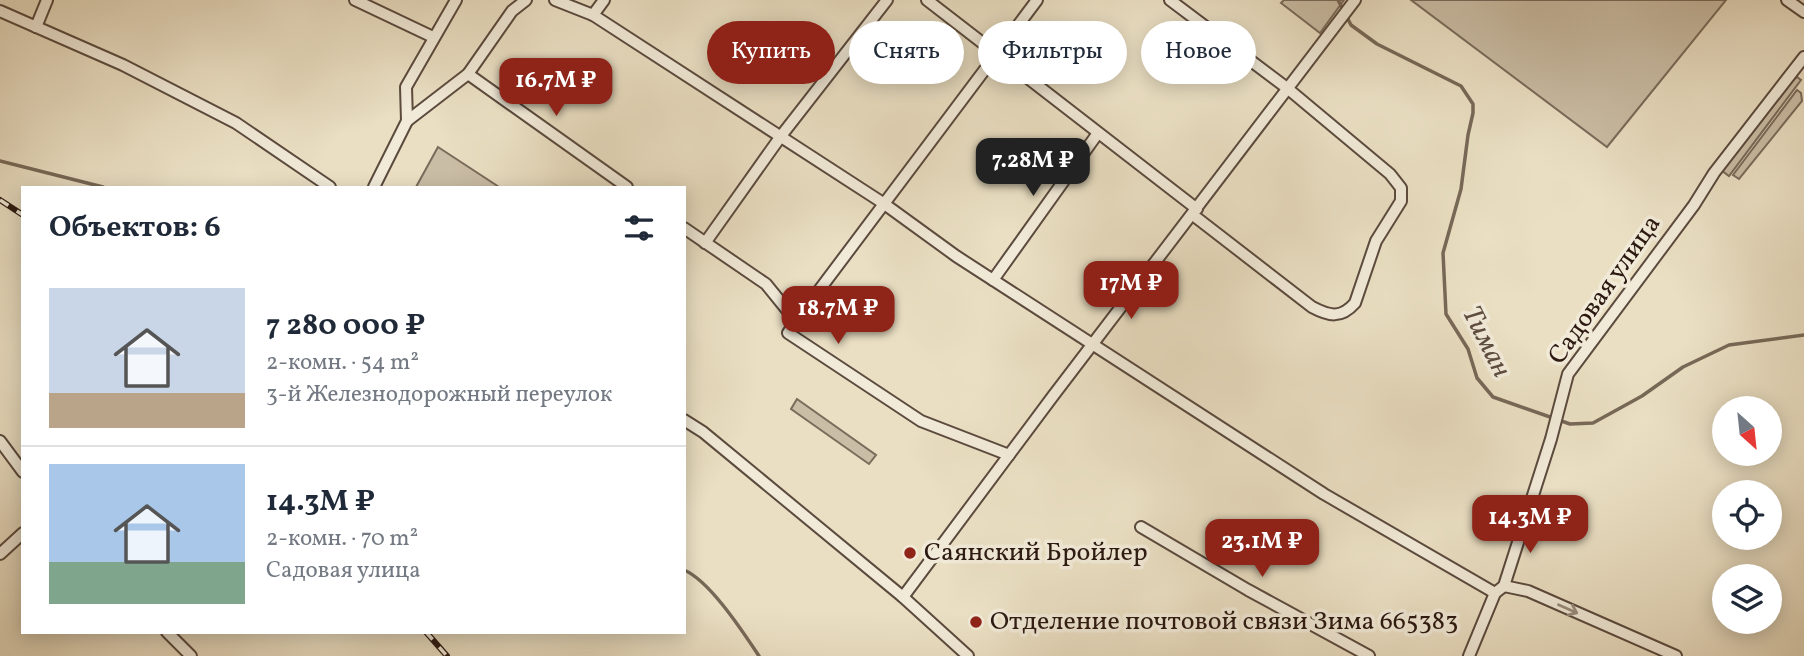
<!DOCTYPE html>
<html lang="ru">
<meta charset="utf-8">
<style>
body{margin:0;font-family:Vollkorn,serif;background:#f2f2f3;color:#1f2937;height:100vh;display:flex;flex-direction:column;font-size:26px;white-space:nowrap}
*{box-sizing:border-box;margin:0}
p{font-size:23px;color:#747a83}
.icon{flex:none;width:38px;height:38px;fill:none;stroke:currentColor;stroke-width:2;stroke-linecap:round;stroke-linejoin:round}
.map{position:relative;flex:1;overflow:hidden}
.details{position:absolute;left:21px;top:186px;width:665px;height:448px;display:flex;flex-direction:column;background:#fff;border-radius:0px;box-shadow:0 4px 18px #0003}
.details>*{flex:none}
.hud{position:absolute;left:707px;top:21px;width:665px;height:63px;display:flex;gap:14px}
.needle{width:46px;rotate:153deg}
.controls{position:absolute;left:1712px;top:396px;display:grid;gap:14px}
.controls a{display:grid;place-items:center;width:70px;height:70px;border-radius:50%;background:#fff;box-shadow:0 4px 18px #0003;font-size:35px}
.price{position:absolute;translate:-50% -60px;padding:0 16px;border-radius:14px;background:#8f2418;color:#fff;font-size:23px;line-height:46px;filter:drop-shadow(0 2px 4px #0008)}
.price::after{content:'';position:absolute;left:50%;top:42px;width:21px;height:16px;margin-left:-10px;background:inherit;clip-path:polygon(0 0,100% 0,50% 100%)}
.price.on{background:#222;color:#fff}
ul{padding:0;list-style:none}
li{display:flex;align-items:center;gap:21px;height:175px;padding:0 28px}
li+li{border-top:2px solid #e0e1e3}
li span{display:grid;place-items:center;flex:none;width:196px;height:140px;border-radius:0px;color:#555}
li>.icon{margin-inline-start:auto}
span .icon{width:84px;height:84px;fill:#fffc;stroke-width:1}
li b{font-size:30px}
h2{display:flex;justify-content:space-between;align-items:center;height:84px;padding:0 28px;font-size:30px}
.chip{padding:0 24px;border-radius:32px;background:#fff;box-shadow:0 4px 18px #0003;font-size:24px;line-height:63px}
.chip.on{background:#8f2418;color:#fff}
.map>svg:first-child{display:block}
.green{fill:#cabda5;stroke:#7a6b5b;stroke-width:2}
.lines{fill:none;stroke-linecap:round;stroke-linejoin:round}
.stream{stroke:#776857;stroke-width:3.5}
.minor-casing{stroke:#5b4a3e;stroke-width:14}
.minor{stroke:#f1ead8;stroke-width:10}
.rail-casing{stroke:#2b1911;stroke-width:6}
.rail{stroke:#f1ead8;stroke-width:3.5;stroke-dasharray:10;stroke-linecap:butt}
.oneway{stroke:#988c7e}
.poi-dot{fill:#8f2418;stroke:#f1ead8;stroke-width:2.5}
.labels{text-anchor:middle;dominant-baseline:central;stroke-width:7;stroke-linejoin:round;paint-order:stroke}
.street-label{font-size:26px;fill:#2b1911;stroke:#f1ead8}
.poi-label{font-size:26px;fill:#2b1911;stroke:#f1ead8;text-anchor:start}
.water-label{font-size:28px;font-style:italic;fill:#5d4d40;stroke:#f1ead8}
</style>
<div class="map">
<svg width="1804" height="656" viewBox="0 0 1804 656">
<rect width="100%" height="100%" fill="#eadfc3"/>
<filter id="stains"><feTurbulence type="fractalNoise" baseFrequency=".00286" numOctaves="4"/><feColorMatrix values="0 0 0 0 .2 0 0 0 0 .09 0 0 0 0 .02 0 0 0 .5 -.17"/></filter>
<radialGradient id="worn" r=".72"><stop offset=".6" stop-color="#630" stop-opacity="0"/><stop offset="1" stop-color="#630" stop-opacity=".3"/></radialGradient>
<!-- green -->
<g class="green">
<polygon points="1284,0 1344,0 1320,33 1281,3"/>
<polygon points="1411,0 1726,0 1607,147"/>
<polygon points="1797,77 1801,80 1729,176 1721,170 1789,83"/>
<polygon points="1797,90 1801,93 1802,101 1739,179 1733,175"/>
<polygon points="438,147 499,187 416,187"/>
<polygon points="797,399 876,455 869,464 791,409"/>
</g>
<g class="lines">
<!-- stream -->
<g class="stream">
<polyline points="1338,0 1351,25 1377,44 1461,86 1473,104 1473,113 1468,135 1461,189 1443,253 1446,314 1468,349 1477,378 1493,397 1570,424 1593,423 1642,396 1683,367 1729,345 1804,335"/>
<polyline points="0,161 103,187"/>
<path d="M684,570C710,581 743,632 759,656"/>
</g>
<!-- minor casing -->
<g class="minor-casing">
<g id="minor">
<polyline points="355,0 433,37"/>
<polyline points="555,0 593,15 883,203 956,256 1324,494 1495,593"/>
<polyline points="927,0 1197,209"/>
<path d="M1170,0L1287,88L1390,174L1401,188V201L1376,241L1355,303C1341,319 1329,316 1312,307L1193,215"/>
<polyline points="1787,0 1804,12"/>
<polyline points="0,11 123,65 236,123 330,187"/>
<polyline points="593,15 604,0"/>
<polyline points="36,27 47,0"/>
<polyline points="468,74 627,187"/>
<polyline points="407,121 468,74 512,11 526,0"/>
<polyline points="374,187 407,121 406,87 456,0"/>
<polyline points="684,228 766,284 796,321 788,333 921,421 1009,455"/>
<polyline points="705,243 781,136 887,0"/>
<polyline points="993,280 1098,133"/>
<polyline points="796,321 1037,0"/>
<polyline points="684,420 703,432 903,597 968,656"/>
<polyline points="0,441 23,472"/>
<polyline points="1141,527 1248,590 1369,656"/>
<polyline points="0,554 23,533"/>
<polyline points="1504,586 1528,591 1676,656"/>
<polyline points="903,597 1053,396 1355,0"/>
<polyline points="167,632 191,656"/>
<polyline points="1469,656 1495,593 1504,586 1551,439 1568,374 1694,205 1714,173 1804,57"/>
</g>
</g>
<!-- minor -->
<use href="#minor" class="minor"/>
<!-- rail casing -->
<g class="rail-casing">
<g id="rail">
<polyline points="0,200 23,215"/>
<polyline points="426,632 447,656"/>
</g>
</g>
<!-- rail -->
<use href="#rail" class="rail"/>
</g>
<!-- one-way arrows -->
<defs><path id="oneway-shaft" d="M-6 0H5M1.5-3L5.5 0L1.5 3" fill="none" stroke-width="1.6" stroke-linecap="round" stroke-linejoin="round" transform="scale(1.75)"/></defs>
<use class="oneway" href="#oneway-shaft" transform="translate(1568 609) rotate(24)"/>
<!-- markers -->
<g class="poi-dot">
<circle cx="910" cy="553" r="7"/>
<circle cx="976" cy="622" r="7"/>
</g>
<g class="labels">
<!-- street labels -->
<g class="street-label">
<text transform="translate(1605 290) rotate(-55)">Садовая улица</text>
</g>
<!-- poi labels -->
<g class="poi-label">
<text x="924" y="553">Саянский Бройлер</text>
<text x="990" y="622">Отделение почтовой связи Зима 665383</text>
</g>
<!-- water labels -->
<g class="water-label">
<text transform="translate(1486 342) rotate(63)">Тиман</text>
</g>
</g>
<rect width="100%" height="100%" filter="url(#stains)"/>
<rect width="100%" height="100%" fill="url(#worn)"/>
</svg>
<div class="controls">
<a><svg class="needle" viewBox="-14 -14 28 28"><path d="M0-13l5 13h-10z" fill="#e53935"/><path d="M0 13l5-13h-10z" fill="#747a83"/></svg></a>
<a><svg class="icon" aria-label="locate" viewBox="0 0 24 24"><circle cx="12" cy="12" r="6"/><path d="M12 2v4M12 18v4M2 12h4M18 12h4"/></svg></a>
<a><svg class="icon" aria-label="layers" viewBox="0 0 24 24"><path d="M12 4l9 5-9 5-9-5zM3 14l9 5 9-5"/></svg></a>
</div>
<b class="price" style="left:556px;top:118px">16.7M ₽</b>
<b class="price on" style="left:1033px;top:198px">7.28M ₽</b>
<b class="price" style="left:1131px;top:321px">17M ₽</b>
<b class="price" style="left:838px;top:346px">18.7M ₽</b>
<b class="price" style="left:1530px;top:555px">14.3M ₽</b>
<b class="price" style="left:1262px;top:579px">23.1M ₽</b>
<div class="hud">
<a class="chip on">Купить</a>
<a class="chip">Снять</a>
<a class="chip">Фильтры</a>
<a class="chip">Новое</a>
</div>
<section class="details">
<h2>Объектов: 6<svg class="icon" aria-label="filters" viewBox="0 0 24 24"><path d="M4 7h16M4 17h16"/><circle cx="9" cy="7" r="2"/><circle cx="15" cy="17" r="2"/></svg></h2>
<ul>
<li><span style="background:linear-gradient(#c9d6e8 75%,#b9a48a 0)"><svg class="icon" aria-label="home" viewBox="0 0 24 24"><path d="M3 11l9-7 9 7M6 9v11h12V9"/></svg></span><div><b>7 280 000 ₽</b><p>2-комн. · 54 m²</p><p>3-й Железнодорожный переулок</p></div></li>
<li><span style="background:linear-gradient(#a9c7e8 70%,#7fa58c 0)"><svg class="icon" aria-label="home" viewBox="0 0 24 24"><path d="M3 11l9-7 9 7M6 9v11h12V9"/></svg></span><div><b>14.3M ₽</b><p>2-комн. · 70 m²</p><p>Садовая улица</p></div></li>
</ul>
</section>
</div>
